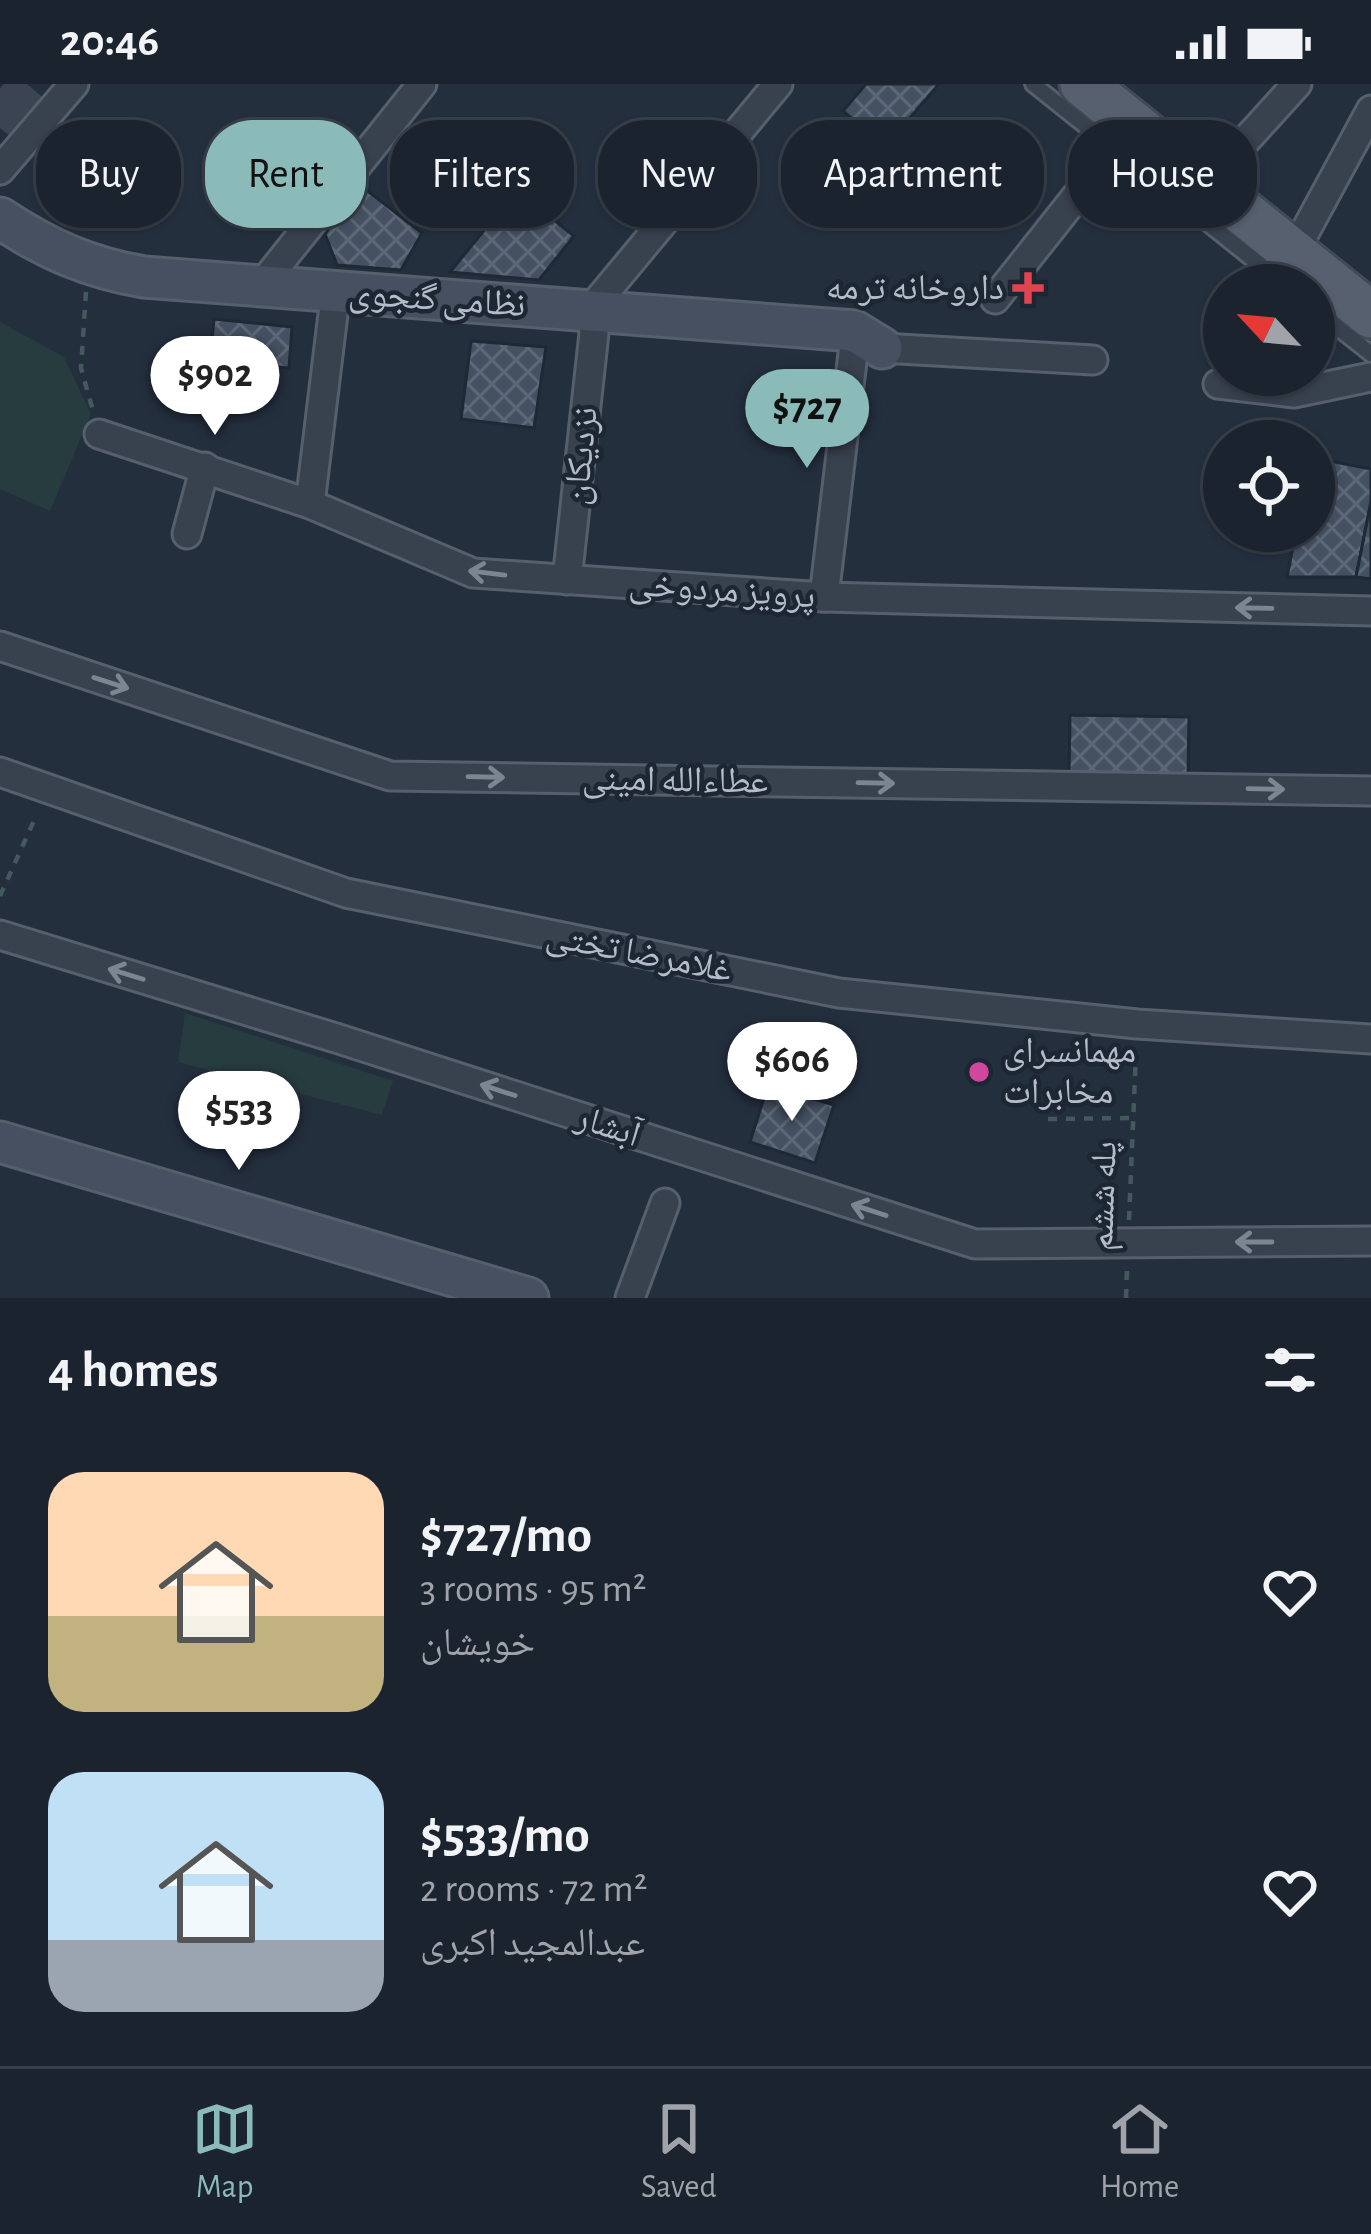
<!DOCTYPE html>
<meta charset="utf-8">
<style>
body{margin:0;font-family:"Alegreya Sans","Noto Naskh Arabic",sans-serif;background:#242b36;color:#f1f3f6;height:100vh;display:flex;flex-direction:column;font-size:45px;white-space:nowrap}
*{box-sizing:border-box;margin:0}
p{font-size:39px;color:#a0a4aa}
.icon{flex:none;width:66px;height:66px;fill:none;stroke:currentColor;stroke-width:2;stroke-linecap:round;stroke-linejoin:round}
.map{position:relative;height:1214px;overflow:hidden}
.drawer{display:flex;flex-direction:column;background:#1b232e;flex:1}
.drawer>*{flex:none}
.banner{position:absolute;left:36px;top:36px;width:1299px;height:108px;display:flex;gap:24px}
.needle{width:78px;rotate:296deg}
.buttons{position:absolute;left:1203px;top:180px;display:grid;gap:24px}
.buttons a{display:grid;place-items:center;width:132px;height:132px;border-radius:50%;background:#1b232e;box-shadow:0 3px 9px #0004,0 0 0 3px #39404a;font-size:60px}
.price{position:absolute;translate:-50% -102px;padding:0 27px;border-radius:42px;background:#fff;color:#222;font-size:39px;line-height:78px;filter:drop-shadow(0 3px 6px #0008)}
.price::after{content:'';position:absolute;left:50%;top:72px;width:36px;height:27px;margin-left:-18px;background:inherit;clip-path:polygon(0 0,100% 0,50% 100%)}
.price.current{background:#8bbbb9;color:#111}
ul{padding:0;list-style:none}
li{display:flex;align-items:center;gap:36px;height:300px;padding:0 48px}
li span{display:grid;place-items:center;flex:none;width:336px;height:240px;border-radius:36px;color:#555}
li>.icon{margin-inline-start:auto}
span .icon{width:144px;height:144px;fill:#fffc;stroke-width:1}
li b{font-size:51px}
h2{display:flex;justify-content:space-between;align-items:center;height:144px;padding:0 48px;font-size:51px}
.chip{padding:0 42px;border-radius:48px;background:#1b232e;box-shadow:0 3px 9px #0004,0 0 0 3px #39404a;font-size:42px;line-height:108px}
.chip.current{background:#8bbbb9;color:#111}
.status{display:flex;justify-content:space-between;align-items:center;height:84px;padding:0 60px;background:#1b232e;direction:ltr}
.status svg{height:33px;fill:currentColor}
.tabs{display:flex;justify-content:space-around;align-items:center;height:168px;border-top:3px solid #39404a;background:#1b232e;font-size:33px;color:#a0a4aa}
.tabs a{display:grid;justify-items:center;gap:6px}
.tabs .current{color:#8bbbb9}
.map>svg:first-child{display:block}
.park{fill:#263c3f}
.building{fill:url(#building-cross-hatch);stroke:#1f2835;stroke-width:3}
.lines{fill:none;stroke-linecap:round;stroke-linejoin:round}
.highway-tunnel{stroke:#3a4453;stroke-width:51;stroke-dasharray:51 26;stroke-linecap:butt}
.lane-casing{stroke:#565f6c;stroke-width:20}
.street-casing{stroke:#565f6c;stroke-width:33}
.secondary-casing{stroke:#565f6c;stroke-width:45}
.primary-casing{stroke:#414a57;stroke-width:51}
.path{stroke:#44595c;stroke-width:4.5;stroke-dasharray:9 9;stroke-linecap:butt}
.lane{stroke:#38414e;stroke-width:14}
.street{stroke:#38414e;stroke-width:27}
.secondary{stroke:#465061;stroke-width:39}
.primary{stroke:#56606e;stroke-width:45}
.oneway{stroke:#7c8592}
.health-dot{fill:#e0444e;stroke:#1d2633;stroke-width:4.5}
.hotel-dot{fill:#d1479c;stroke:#1d2633;stroke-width:4.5}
.labels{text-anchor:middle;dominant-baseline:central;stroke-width:9;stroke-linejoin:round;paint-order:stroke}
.poi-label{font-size:36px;fill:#b4bcc9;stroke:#1d2633;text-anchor:end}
.street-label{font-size:36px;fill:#b4bcc9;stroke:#1d2633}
</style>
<div class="status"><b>20:46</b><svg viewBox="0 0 49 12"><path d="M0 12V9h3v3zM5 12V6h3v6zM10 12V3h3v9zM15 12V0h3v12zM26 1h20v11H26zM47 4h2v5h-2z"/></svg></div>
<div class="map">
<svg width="1371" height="1214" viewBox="0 0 1371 1214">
<defs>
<pattern id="building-cross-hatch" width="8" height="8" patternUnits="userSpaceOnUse" patternTransform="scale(3)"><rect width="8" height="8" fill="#455162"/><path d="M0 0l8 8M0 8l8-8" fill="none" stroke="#5d6877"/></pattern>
</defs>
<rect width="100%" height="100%" fill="#242f3e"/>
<!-- park -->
<g class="park">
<polygon points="0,238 64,273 91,330 50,427 0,405"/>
<polygon points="185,929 393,997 382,1031 178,978"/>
</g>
<!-- building -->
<g class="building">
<polygon points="866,0 939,0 885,63 843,27"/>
<polygon points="360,101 422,149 401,186 337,181 325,150"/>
<polygon points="517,106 574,152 539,196 450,188"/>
<polygon points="214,235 292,243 289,284 210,277"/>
<polygon points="471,257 546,263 534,344 461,335"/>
<polygon points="1314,374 1371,385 1371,418 1356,493 1287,493 1296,447 1314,447"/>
<polygon points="1371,418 1371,495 1356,493"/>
<polygon points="1070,631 1189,633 1188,693 1069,691"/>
<polygon points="768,1001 834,1021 815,1079 750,1058"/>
</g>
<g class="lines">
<!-- highway-tunnel -->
<polyline class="highway-tunnel" points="0,44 37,0"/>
<!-- lane casing -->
<g class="lane-casing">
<g id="lane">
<polyline points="1033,0 1285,201"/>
<polyline points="1314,225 1371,270"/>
</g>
</g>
<!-- street casing -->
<g class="street-casing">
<g id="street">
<polyline points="0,86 74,0"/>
<polyline points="1207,99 1297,0"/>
<polyline points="1294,168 1371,26"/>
<polyline points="260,203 422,0"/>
<polyline points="995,215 1133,41"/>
<polyline points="882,264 1093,276"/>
<polyline points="1218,300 1294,309 1371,293"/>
<polyline points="99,350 310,420 473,489 824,513 1371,527"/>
<polyline points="310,420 333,230"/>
<polyline points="187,450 205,383"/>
<polyline points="567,496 594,249 591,225 778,0"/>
<polyline points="824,513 853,269"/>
<polyline points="0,562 390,692 1371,707"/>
<polyline points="0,688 346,809 839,909 1137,940 1371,955"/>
<polyline points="0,851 339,955 975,1160 1371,1157"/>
<polyline points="630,1214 665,1119"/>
</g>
</g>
<!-- secondary casing -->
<g class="secondary-casing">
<g id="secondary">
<path d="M0,134C46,165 90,184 144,193L854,247L882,264"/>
<polyline points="0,1058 528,1214"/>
</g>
</g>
<!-- primary casing -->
<g class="primary-casing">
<polyline id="primary" points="1083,0 1371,231"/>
</g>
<!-- path -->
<g class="path">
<polyline points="86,208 81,284 93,327"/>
<polyline points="0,812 37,730"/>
<polyline points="1048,1035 1132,1034"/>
<polyline points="1129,1136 1136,968"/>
<polyline points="1126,1214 1127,1184"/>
</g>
<!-- lane -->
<use href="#lane" class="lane"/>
<!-- street -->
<use href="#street" class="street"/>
<!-- secondary -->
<use href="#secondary" class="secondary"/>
<!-- primary -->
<use href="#primary" class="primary"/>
</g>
<!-- one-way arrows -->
<defs><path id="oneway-shaft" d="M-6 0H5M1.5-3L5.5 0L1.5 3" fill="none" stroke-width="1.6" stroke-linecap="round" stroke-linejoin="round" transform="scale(3)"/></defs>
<g class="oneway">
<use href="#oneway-shaft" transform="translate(487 489) rotate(-173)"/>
<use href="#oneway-shaft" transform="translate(1254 524) rotate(-179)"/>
<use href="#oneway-shaft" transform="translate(111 599) rotate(18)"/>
<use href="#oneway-shaft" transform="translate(486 693) rotate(1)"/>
<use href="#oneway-shaft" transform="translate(876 699) rotate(1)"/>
<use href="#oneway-shaft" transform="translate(1266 705) rotate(1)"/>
<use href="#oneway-shaft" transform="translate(126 890) rotate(-163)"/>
<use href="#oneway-shaft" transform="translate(498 1006) rotate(-162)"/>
<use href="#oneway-shaft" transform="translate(869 1126) rotate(-162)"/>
<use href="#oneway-shaft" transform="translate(1254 1158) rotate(180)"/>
</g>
<!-- markers -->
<path class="health-dot" d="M1022 186h12v12h12v12h-12v12h-12v-12h-12v-12h12z"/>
<circle class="hotel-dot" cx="979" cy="988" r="12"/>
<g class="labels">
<!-- poi labels -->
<g class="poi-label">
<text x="1004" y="204">داروخانه ترمه</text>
<text x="1003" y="967" text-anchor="start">مهمانسرای<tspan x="1003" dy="41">مخابرات</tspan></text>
</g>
<!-- street labels -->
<g class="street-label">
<text transform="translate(437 215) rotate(4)">نظامی گنجوی</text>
<text transform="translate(581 372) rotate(-84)">نزدیکان</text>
<text transform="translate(722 506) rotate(4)">پرویز مردوخی</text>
<text transform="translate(675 696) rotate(1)">عطاءالله امینی</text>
<text transform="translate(639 869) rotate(11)">غلامرضا تختی</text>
<text transform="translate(608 1042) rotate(18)">آبشار</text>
<text transform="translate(1103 1112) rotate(-88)">پله ششم</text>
</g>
</g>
</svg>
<div class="buttons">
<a><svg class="needle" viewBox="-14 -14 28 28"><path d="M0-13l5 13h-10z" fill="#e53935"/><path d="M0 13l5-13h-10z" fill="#a0a4aa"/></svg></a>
<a><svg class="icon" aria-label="locate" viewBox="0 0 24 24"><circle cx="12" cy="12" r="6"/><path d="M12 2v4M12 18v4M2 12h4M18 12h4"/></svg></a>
</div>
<b class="price" style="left:215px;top:354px">$902</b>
<b class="price current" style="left:807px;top:387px">$727</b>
<b class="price" style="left:792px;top:1040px">$606</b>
<b class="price" style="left:239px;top:1089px">$533</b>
<div class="banner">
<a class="chip">Buy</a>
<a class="chip current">Rent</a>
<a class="chip">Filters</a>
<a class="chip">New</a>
<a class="chip">Apartment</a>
<a class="chip">House</a>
</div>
</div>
<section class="drawer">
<h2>4 homes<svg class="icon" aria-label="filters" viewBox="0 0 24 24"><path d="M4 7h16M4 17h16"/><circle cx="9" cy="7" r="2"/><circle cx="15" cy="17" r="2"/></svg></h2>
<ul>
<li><span style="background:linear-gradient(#ffd9b3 60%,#c2b280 0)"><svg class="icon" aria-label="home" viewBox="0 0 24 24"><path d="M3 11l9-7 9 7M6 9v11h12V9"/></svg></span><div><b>$727/mo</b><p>3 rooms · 95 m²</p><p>خویشان</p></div><svg class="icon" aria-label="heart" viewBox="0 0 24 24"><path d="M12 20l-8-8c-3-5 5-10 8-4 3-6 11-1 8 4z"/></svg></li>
<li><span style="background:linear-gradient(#bfe0f5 70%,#9aa5b1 0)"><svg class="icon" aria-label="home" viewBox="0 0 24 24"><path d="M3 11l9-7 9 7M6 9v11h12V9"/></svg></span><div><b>$533/mo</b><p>2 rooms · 72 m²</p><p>عبدالمجید اکبری</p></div><svg class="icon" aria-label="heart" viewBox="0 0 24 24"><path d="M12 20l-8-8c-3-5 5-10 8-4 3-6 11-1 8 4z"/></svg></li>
</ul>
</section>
<nav class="tabs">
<a class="current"><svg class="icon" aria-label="map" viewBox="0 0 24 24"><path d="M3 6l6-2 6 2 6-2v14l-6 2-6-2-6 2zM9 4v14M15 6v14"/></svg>Map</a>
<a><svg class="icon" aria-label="saved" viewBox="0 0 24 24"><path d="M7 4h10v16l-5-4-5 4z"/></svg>Saved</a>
<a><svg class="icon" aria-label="home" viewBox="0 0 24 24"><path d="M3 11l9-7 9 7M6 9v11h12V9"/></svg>Home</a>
</nav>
